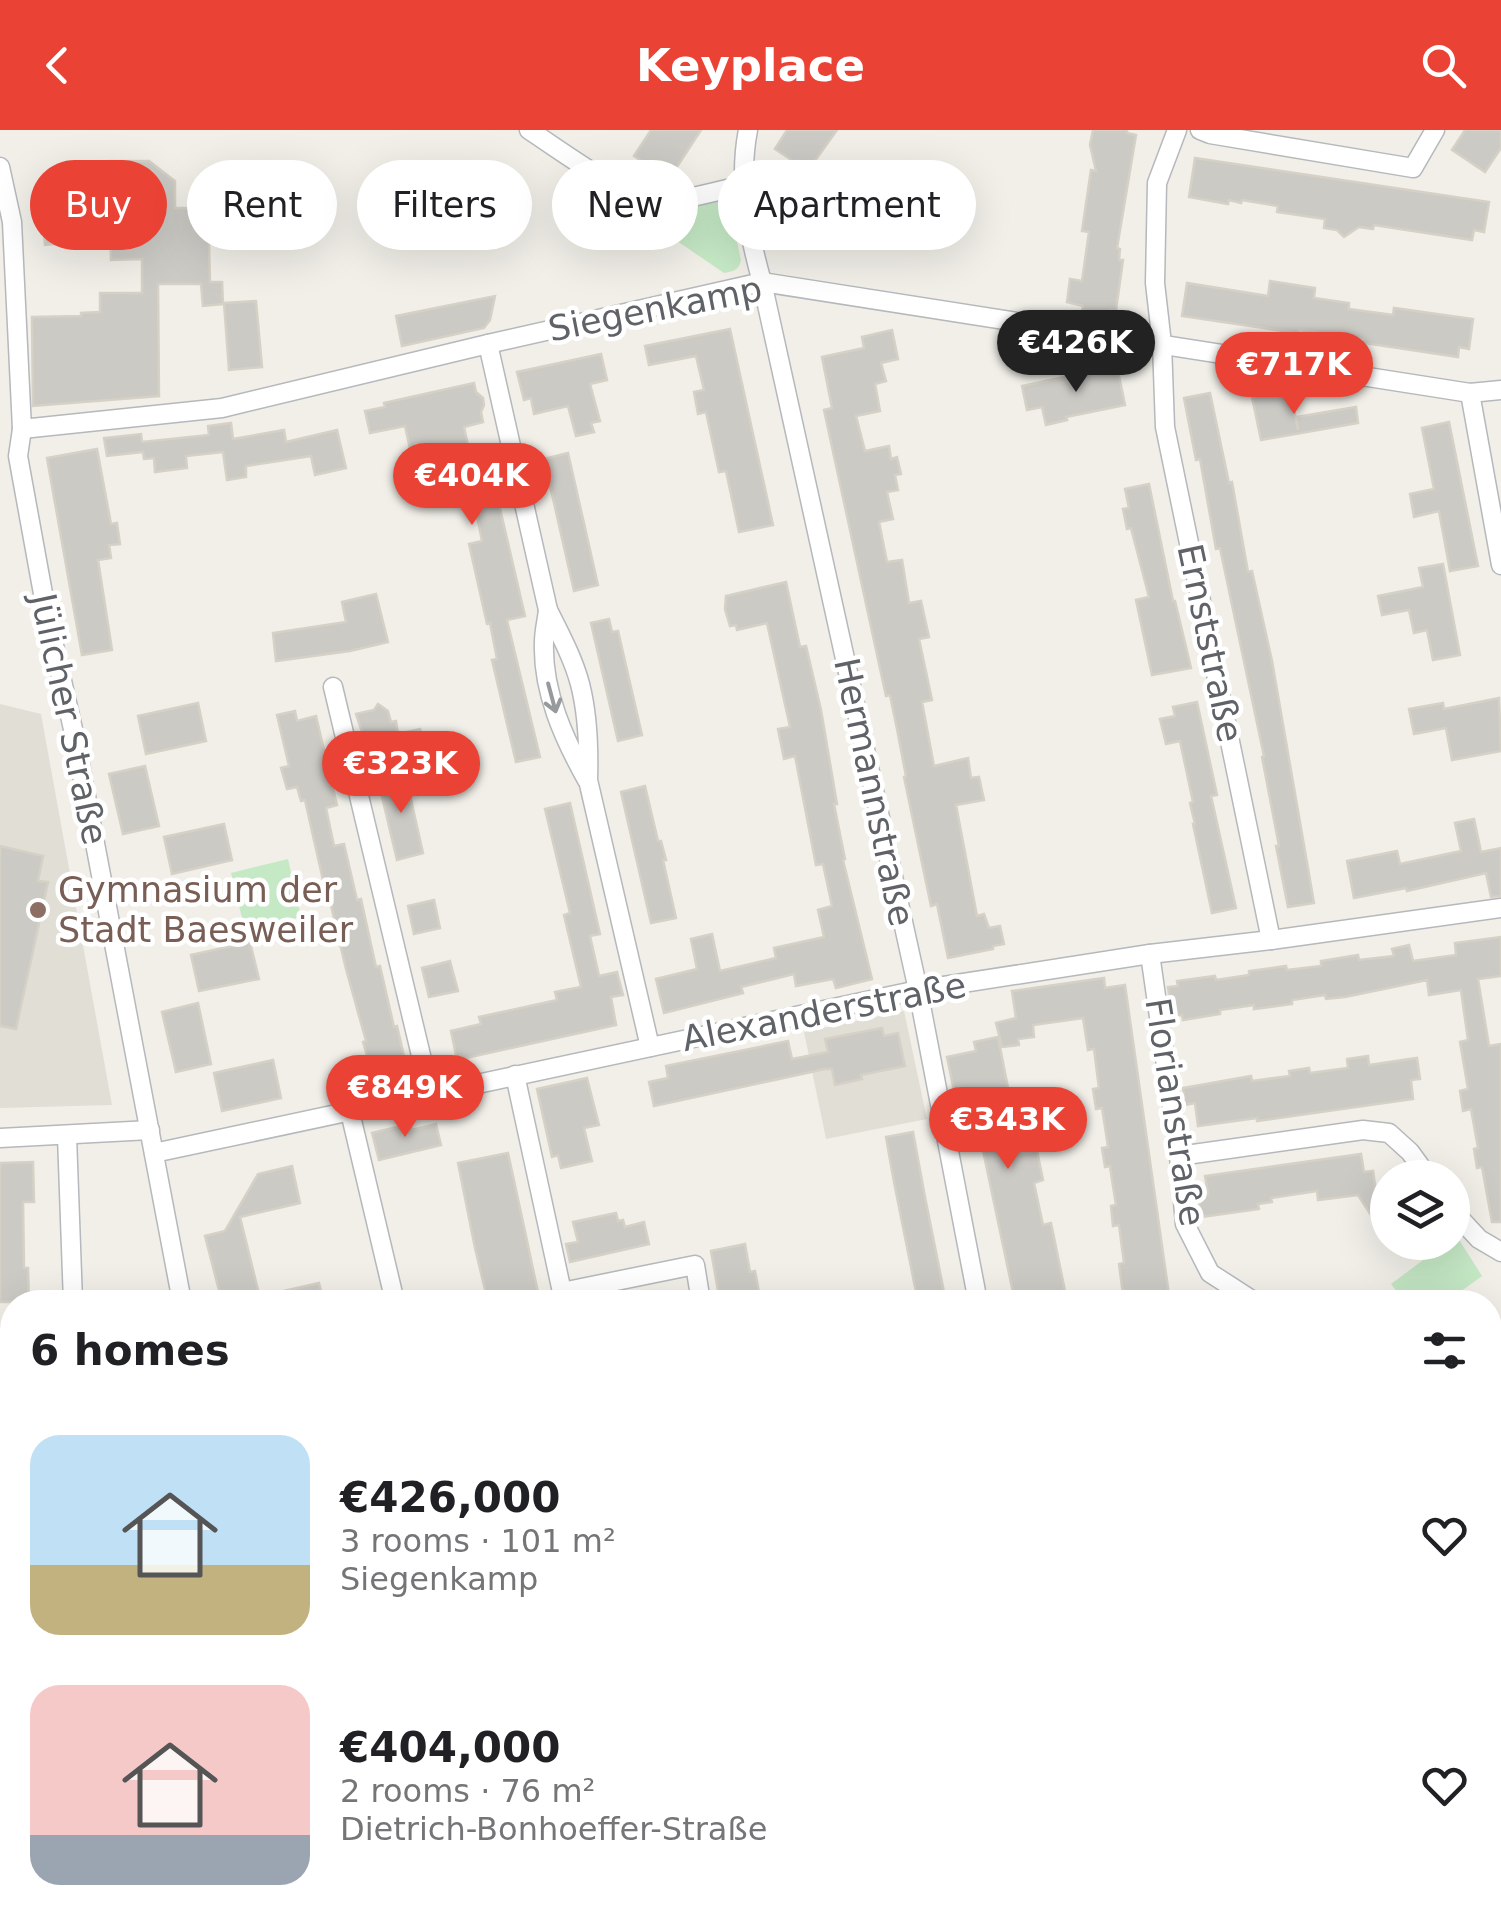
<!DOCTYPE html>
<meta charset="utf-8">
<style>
body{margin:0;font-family:"DejaVu Sans",sans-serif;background:#f6f6f6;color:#202124;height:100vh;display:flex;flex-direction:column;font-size:38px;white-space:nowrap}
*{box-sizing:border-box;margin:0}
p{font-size:32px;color:#757577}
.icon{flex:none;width:55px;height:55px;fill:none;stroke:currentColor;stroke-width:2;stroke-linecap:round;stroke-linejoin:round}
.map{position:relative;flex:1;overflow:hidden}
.panel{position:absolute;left:0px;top:1160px;width:1502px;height:642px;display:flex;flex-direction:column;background:#fff;border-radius:40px 40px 0 0;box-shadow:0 10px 40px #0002}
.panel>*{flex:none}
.top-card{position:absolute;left:30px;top:30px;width:1000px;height:90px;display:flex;gap:20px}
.tools{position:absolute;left:1370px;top:1030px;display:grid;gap:20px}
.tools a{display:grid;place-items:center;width:100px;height:100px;border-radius:50%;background:#fff;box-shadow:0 10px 40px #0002;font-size:50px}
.price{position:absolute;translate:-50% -85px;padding:0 22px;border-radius:35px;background:#ea4335;color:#fff;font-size:32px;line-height:65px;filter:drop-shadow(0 2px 5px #0008)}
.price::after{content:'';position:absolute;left:50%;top:60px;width:30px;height:22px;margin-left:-15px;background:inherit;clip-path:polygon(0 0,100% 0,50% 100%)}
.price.active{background:#222;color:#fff}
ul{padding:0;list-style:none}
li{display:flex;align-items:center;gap:30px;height:250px;padding:0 30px}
li span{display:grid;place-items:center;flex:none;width:280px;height:200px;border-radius:30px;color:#555}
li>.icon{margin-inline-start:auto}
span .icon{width:120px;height:120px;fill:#fffc;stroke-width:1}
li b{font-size:42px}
h2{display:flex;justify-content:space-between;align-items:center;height:120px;padding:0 30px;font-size:42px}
.chip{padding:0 35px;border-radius:45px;background:#fff;box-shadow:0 10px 40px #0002;font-size:35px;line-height:90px}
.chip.active{background:#ea4335;color:#fff}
header{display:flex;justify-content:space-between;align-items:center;height:130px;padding:0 30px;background:#ea4335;color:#fff;font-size:45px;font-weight:600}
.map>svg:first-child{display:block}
.education{fill:#e1ded6}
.green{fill:#c5e8c5}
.building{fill:#cccac5;stroke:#d6d1c6;stroke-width:2.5}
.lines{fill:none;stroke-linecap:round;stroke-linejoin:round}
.minor-casing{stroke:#b5b8bc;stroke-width:21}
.secondary-casing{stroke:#b6babf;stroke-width:29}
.minor{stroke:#fff;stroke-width:18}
.secondary{stroke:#fff;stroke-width:25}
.oneway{stroke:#979a9d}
.education-dot{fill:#8d6e63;stroke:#fff;stroke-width:4}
.labels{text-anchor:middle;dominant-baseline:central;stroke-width:9;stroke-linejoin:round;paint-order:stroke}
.street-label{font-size:35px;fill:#5f6368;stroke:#fff}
.education-label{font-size:35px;fill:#785e54;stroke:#fff;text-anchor:start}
</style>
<header><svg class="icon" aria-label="back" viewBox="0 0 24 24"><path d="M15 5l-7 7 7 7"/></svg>Keyplace<svg class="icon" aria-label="search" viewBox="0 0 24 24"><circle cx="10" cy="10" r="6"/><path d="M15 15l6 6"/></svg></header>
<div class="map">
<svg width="1501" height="1802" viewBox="0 0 1501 1802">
<rect width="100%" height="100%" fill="#f1efe8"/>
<!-- education -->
<g class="education">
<polygon points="0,574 41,584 112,975 0,978"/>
<polygon points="904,881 927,989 826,1009 804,902"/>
</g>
<!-- green -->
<g class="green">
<path d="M576,42L586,43C614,59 640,81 674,80C693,80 709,65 728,71L741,130C739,140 734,141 724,143Z"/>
<polygon points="288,729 301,787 245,800 231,743"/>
<polygon points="1456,1105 1482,1146 1446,1172 1405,1172 1391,1154 1446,1113 1452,1112 1453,1108"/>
<polygon points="12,1752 12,1790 226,1790 228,1802 0,1802 0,1756"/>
<polygon points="1021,1790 1140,1790 1140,1794 1089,1802 1022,1802"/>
</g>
<!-- building -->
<g class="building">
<polygon points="651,0 701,0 669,49 634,26"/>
<polygon points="787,0 837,0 814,32 799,35 775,19"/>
<polygon points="1093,0 1127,0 1127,3 1136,5 1117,118 1120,119 1119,130 1123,130 1116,180 1111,180 1110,191 1081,187 1083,176 1067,172 1070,149 1082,151 1089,102 1082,101 1091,40 1096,41 1090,15"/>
<polygon points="1465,0 1501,0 1501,18 1485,42 1452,20"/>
<polygon points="1195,28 1489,72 1484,102 1474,100 1472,110 1374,95 1373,99 1359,97 1344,107 1337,100 1324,98 1325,89 1277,82 1278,76 1242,70 1241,73 1229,70 1228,74 1189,67"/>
<polygon points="109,31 149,31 175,51 175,78 208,78 210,152 222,152 223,174 203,176 201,154 158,154 159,266 33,276 32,187 81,186 81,183 100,182 100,163 142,163 142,129 111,130"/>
<polygon points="63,88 66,113 45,115 43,90"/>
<polygon points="1270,151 1315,158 1314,168 1349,173 1349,179 1393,185 1394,178 1473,189 1469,219 1459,217 1458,227 1364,213 1364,209 1299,200 1298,203 1182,186 1187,153 1268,166"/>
<polygon points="495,166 490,190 484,198 402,216 396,186"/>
<polygon points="256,171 262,237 229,240 224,173"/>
<polygon points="730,199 773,395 739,402 726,341 719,342 706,282 698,284 694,262 704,260 696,226 649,235 645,216"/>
<polygon points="892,200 898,229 881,233 886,251 875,254 880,281 856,286 865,321 889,316 891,329 897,327 901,344 895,345 898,360 887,362 893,389 879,392 887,432 902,430 909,473 921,471 929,507 919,509 932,570 922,572 934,636 968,628 971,648 979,647 984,670 956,675 977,786 984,784 989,798 1000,796 1004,814 993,816 993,819 948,828 937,774 931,776 904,647 906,646 897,599 890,565 886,566 824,280 832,278 822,227 864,218 862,207"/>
<polygon points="601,224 607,250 590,254 600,291 591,293 594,302 576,306 568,276 534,284 531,268 524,270 517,242"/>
<polygon points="1117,236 1125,275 1066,287 1067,290 1046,295 1042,277 1027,280 1022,256"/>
<polygon points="474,253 476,262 483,268 484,275 481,282 483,292 464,297 471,330 479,328 482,342 491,340 525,486 507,490 540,627 516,632 492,530 497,529 490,493 487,494 469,414 482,411 474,371 457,375 448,335 415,342 405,296 370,303 365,281 385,277 384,273"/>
<polygon points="1281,261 1281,266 1291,263 1298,300 1296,287 1356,277 1358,293 1261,310 1252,267"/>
<polygon points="1210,263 1229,353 1232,352 1248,442 1252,441 1272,531 1314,773 1288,777 1276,716 1279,716 1262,627 1264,626 1220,418 1216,419 1200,329 1196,330 1184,268"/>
<polygon points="1449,292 1478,436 1450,441 1439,381 1414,387 1410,364 1434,359 1422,298"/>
<polygon points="231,293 233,309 284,300 286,312 337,300 346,338 315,345 311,326 246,336 246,347 227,350 223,322 186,326 187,338 155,342 154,328 144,329 143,322 107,326 104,308 141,304 142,312 209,305 208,296"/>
<polygon points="97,319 111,394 117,393 120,414 109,415 111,428 98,430 112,520 82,525 47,328"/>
<polygon points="568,323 598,455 574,461 544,329"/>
<polygon points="1149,354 1173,471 1175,471 1191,538 1152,545 1136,470 1149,467 1131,398 1127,399 1123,379 1129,378 1125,359"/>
<polygon points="1443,434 1460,525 1433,530 1427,500 1414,503 1409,480 1382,485 1378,466 1423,457 1419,438"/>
<polygon points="786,452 800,517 806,516 821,580 837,674 834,674 845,729 843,730 872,849 836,858 833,849 796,856 794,844 741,857 743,863 664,883 656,849 697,839 691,809 712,804 720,841 776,828 774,818 824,807 818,780 832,776 823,734 816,735 795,626 784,629 778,599 790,597 767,493 737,500 736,495 730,496 725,479 726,466"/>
<polygon points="376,464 388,512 350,521 276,531 273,503 346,492 342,472"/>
<polygon points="609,489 612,502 618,501 642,605 618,611 591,493"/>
<polygon points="1499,568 1501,621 1452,630 1446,598 1414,604 1409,579 1443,573 1444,579"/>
<polygon points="1197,572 1217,665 1211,666 1236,778 1212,783 1193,694 1195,694 1190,673 1193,672 1180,611 1166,614 1160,589 1175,586 1173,577"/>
<polygon points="198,573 206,611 146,624 138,586"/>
<polygon points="378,574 388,581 391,592 396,591 398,604 420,599 424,615 395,622 392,612 367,617 356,584 374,580"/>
<polygon points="295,581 297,591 316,586 337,675 326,678 334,716 344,714 357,770 361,769 376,837 380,836 394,897 397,896 407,939 352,952 347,934 368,929 363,912 366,911 346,839 325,750 323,750 305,670 301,671 297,657 287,659 281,638 289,636 277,585"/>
<polygon points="145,636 159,696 123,704 109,644"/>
<polygon points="405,643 423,723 397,730 378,650"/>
<polygon points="645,656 658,711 661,711 666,730 663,730 676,788 651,793 621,662"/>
<polygon points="570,673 600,804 590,806 599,846 617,842 623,865 611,867 616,895 457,930 451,901 481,894 479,887 557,870 555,862 581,857 564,785 570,783 545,679"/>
<polygon points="1474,689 1481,722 1501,718 1501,766 1491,767 1486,743 1407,761 1406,758 1354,768 1347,731 1397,721 1400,734 1461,721 1455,693"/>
<polygon points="224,694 232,730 172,744 164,707"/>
<polygon points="0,716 43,726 38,751 48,752 16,899 0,896"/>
<polygon points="434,770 440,798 414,804 408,776"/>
<polygon points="1501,807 1501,846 1478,849 1489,916 1501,914 1501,1092 1492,1092 1482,1037 1477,1038 1474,1019 1478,1018 1471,979 1463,981 1460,961 1468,959 1460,912 1468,910 1461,860 1429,865 1427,850 1345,867 1326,869 1325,865 1292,870 1292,874 1254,879 1254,875 1220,880 1220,884 1183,890 1182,885 1172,886 1168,857 1178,856 1177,851 1215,846 1216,850 1249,845 1249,841 1286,836 1287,840 1321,836 1321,831 1358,825 1359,830 1394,826 1392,819 1409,815 1413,831 1456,825 1455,813"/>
<polygon points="250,812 259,849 199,861 191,825"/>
<polygon points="450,831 458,861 429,867 422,838"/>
<polygon points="1104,848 1105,858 1125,855 1170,1172 1124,1172 1119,1134 1124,1133 1119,1095 1113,1096 1111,1076 1116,1075 1113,1056 1110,1036 1105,1037 1102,1018 1108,1017 1105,997 1102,978 1096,979 1093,959 1099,958 1094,919 1088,920 1083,888 1033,895 1034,907 1018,909 1019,915 1002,917 996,893 1016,888 1012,861"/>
<polygon points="198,873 211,934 176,942 162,882"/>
<polygon points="882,898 884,906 898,903 905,936 861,945 862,949 835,955 832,939 825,939 654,976 649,952 668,948 666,936 788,911 792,929 828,922 825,909"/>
<polygon points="998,907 1021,1024 1037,1021 1043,1050 1034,1053 1043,1095 1051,1093 1065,1161 1042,1166 1043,1172 1015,1172 977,992 961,995 947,927 976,921 974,912"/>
<polygon points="1368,926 1369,935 1417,928 1420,949 1411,950 1413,969 1257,991 1257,988 1198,996 1195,973 1185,975 1183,958 1251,946 1252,951 1290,946 1289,941 1309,938 1310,943 1348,938 1347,929"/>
<polygon points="273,930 281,968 222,981 214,943"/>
<polygon points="587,948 599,995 584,998 592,1031 561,1038 558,1025 552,1027 537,959"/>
<polygon points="410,994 412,1000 436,994 441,1015 379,1030 372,1003"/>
<polygon points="913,1002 925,1067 946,1172 918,1172 894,1052 886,1007"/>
<polygon points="508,1023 526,1106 540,1172 488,1172 475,1118 458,1033"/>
<polygon points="1361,1024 1364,1042 1373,1041 1382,1102 1358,1065 1318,1070 1317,1061 1271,1068 1272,1072 1258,1074 1259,1079 1201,1087 1198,1065 1208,1064 1205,1046"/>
<polygon points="33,1032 34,1072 23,1072 24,1138 28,1138 29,1172 0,1172 0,1033"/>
<polygon points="292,1036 300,1073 240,1087 261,1172 222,1172 205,1106 225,1101 258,1044"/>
<polygon points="616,1083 618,1091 623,1090 625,1097 644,1092 649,1114 570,1132 566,1114 578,1112 573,1092"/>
<polygon points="745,1114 750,1142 755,1141 759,1162 744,1164 746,1172 720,1172 711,1121"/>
<polygon points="319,1153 324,1172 267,1172 266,1165"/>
</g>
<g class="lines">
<!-- minor casing -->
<g class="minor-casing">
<g id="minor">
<path d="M529,0C554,16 626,69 651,70C682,72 713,62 743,55"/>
<path d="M748,0C738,51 748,102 762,152L918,860L978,1172"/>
<polyline points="1177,0 1157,53 1155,153 1162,214 1165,297 1271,810"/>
<polyline points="1200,0 1210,4 1413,38 1435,0"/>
<polyline points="0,37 12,92 22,299 18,326 46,480 75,608 182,1172"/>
<path d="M488,214L548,480C560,504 573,528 580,554C588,585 589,618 588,650L650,917"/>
<polyline points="1470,263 1501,435"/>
<polyline points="22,299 222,278 488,214 762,152 1470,263 1501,260"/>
<path d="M548,480C547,490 544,501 544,512C542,561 564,609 587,650"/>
<polyline points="333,557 430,963"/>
<polyline points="1150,824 1179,1026 1185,1094 1210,1143 1255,1172"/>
<polyline points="515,945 562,1162 695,1135 701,1172"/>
<polyline points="350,982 395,1172"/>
<polyline points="67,1006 73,1172"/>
<polyline points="0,1008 150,1000"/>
<polyline points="154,1023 918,860 1150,824 1271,810 1501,778"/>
<polyline points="1179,1026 1363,1000 1389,1003 1410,1022 1429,1048"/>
<polyline points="1452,1080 1479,1109 1501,1122"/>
<polyline points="0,1377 12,1377"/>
<polyline points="1490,1404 1501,1402"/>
<polyline points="1490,1493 1501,1492"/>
<polyline points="1490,1736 1501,1737"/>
<polyline points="0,1746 12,1742"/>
<polyline points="289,1790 299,1802"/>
<polyline points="609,1802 614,1790"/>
<polyline points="885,1802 886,1790"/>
<polyline points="1153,1802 1154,1790"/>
<polyline points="1425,1802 1426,1790"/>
</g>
</g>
<!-- secondary casing -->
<g class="secondary-casing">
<g id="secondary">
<polyline points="1490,1352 1501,1350"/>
<polyline points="0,1609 12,1607"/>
</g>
</g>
<!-- minor -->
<use href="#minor" class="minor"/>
<!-- secondary -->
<use href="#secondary" class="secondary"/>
</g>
<!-- one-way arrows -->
<defs><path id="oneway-shaft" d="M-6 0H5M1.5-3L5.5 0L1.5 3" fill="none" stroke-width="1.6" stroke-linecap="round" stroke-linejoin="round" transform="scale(2.5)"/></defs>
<use class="oneway" href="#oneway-shaft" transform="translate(552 568) rotate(75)"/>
<!-- markers -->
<circle class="education-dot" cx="38" cy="780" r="10"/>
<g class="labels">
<!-- street labels -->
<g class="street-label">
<text transform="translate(655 179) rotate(-11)">Siegenkamp</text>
<text transform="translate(1210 513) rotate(78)">Ernststraße</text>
<text transform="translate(69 589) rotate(78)">Jülicher Straße</text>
<text transform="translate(874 662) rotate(78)">Hermannstraße</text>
<text transform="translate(824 882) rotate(-11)">Alexanderstraße</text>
<text transform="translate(1175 982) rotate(81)">Florianstraße</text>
</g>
<!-- education labels -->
<g class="education-label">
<text x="58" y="760">Gymnasium der<tspan x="58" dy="40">Stadt Baesweiler</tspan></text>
</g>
</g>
</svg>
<div class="tools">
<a><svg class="icon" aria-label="layers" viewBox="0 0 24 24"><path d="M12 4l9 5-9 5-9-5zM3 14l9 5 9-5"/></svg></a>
</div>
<b class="price active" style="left:1076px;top:265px">€426K</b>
<b class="price" style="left:1294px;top:287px">€717K</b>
<b class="price" style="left:472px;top:398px">€404K</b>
<b class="price" style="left:401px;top:686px">€323K</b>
<b class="price" style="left:405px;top:1010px">€849K</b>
<b class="price" style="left:1008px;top:1042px">€343K</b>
<div class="top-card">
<a class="chip active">Buy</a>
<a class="chip">Rent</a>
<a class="chip">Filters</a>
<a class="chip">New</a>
<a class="chip">Apartment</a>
</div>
<section class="panel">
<h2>6 homes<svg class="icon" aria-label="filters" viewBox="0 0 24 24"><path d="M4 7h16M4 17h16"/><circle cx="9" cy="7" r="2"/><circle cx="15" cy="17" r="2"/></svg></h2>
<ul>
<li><span style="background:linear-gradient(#bfe0f5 65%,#c2b280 0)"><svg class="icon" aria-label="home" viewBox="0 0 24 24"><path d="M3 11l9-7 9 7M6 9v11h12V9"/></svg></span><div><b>€426,000</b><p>3 rooms · 101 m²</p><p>Siegenkamp</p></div><svg class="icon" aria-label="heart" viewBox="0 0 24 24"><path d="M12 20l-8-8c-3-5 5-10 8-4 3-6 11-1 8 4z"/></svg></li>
<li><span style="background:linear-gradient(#f6c9c9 75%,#9aa5b1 0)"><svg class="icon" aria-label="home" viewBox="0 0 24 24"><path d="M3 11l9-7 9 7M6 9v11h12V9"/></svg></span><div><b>€404,000</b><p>2 rooms · 76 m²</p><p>Dietrich-Bonhoeffer-Straße</p></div><svg class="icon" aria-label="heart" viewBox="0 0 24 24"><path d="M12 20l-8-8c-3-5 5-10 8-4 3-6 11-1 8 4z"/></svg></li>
</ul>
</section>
</div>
